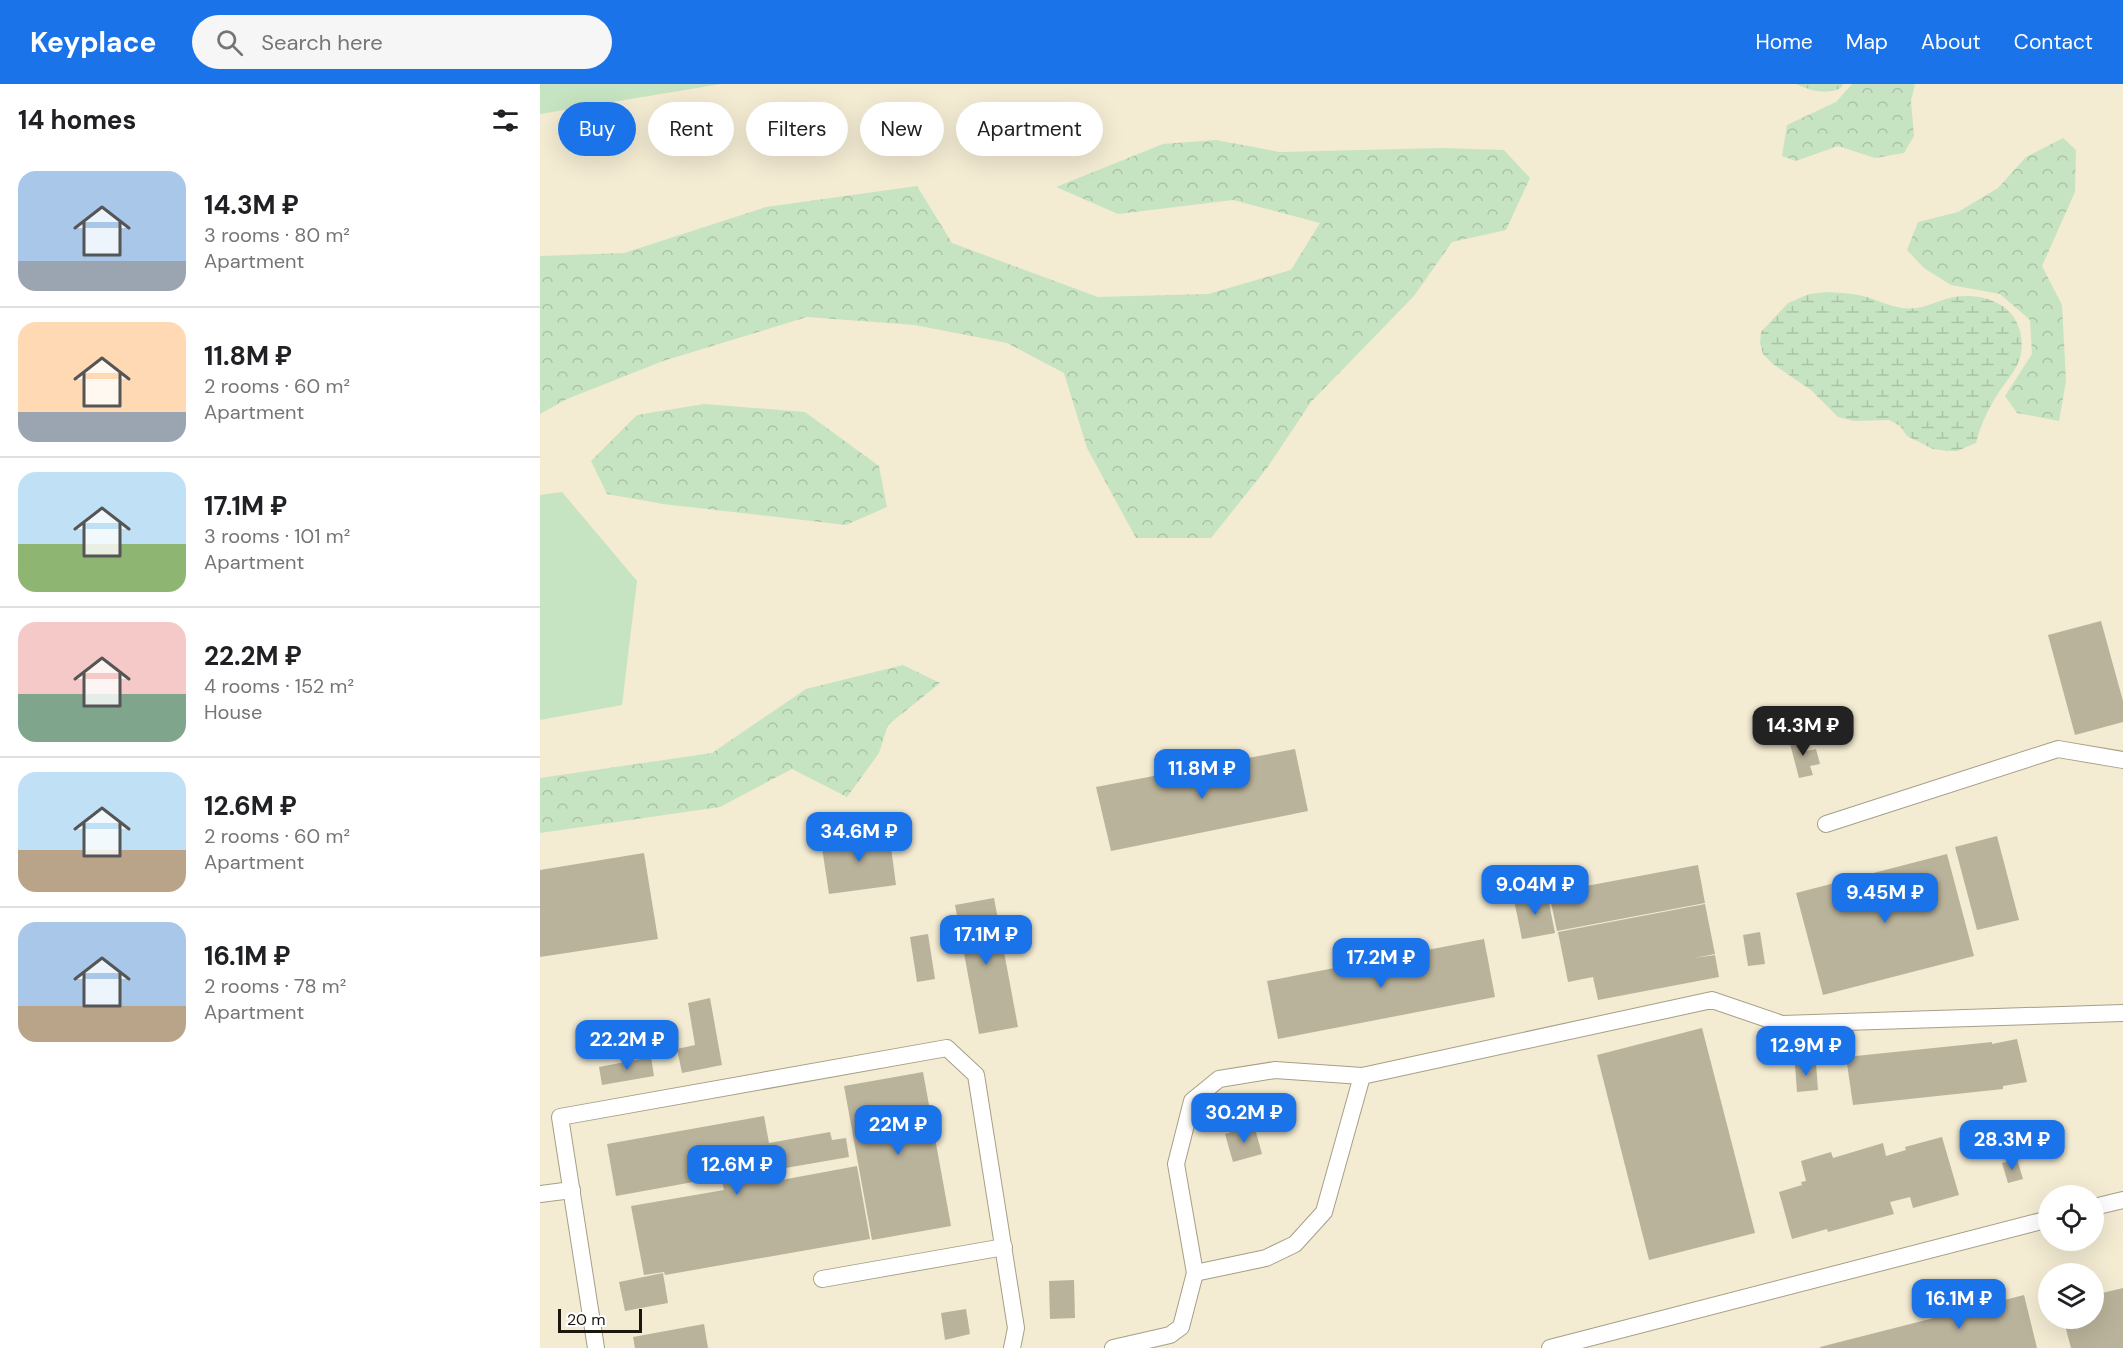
<!DOCTYPE html>
<meta charset="utf-8">
<style>
body{margin:0;font-family:"DM Sans",sans-serif;background:#f6f6f6;color:#202124;height:100vh;display:flex;flex-direction:column;font-size:22px;white-space:nowrap}
*{box-sizing:border-box;margin:0}
p{font-size:20px;color:#757577}
.icon{flex:none;width:33px;height:33px;fill:none;stroke:currentColor;stroke-width:2;stroke-linecap:round;stroke-linejoin:round}
.map{position:relative;flex:1;overflow:hidden}
.side{display:flex;flex-direction:column;background:#fff;width:540px}
.side>*{flex:none}
.top-card{position:absolute;left:18px;top:18px;width:570px;height:54px;display:flex;gap:12px}
.fabs{position:absolute;left:1498px;top:1101px;display:grid;gap:12px}
.fabs a{display:grid;place-items:center;width:66px;height:66px;border-radius:50%;background:#fff;box-shadow:0 6px 24px #0002;font-size:30px}
.scale{position:absolute;left:18px;bottom:15px;width:84px;box-sizing:border-box;padding-left:6px;border:3px solid #1a170f;border-top:0;font-size:16px;line-height:21px;white-space:nowrap;color:#1a170f;-webkit-text-stroke:4px #fff;paint-order:stroke}
.price{position:absolute;translate:-50% -51px;padding:0 14px;border-radius:12px;background:#1a73e8;color:#fff;font-size:20px;line-height:39px;filter:drop-shadow(0 2px 3px #0008)}
.price::after{content:'';position:absolute;left:50%;top:36px;width:18px;height:14px;margin-left:-9px;background:inherit;clip-path:polygon(0 0,100% 0,50% 100%)}
.price.on{background:#222;color:#fff}
ul{padding:0;list-style:none}
li{display:flex;align-items:center;gap:18px;height:150px;padding:0 18px}
li+li{border-top:2px solid #e0e0e0}
li span{display:grid;place-items:center;flex:none;width:168px;height:120px;border-radius:18px;color:#555}
li>.icon{margin-inline-start:auto}
span .icon{width:72px;height:72px;fill:#fffc;stroke-width:1}
li b{font-size:26px}
h2{display:flex;justify-content:space-between;align-items:center;height:72px;padding:0 18px;font-size:26px}
.chip{padding:0 21px;border-radius:27px;background:#fff;box-shadow:0 6px 24px #0002;font-size:21px;line-height:54px}
.chip.on{background:#1a73e8;color:#fff}
header{display:flex;align-items:center;gap:36px;box-sizing:border-box;height:84px;padding:0 30px;background:#1a73e8;color:#fff}
header strong{font-size:28px}
nav{display:flex;gap:33px;margin-inline-start:auto;font-size:21px}
.search{width:420px;height:54px;background:#f6f6f6;display:flex;align-items:center;gap:15px;box-sizing:border-box;padding:0 21px;border-radius:33px;color:#757577;font-size:22px}
main{display:flex;flex:1;min-height:0}
.map>svg:first-child{display:block}
.grass{fill:#c7e4c2}
.forest{fill:url(#forest-crowns)}
.wetland{fill:url(#wetland-marsh)}
.building{fill:#bab39b}
.lines{fill:none;stroke-linecap:round;stroke-linejoin:round}
.lane-casing{stroke:#a69f87;stroke-width:18}
.lane{stroke:#fff;stroke-width:16}
</style>
<header>
<strong>Keyplace</strong>
<div class="search"><svg class="icon" aria-label="search" viewBox="0 0 24 24"><circle cx="10" cy="10" r="6"/><path d="M15 15l6 6"/></svg>Search here</div>
<nav><a>Home</a><a>Map</a><a>About</a><a>Contact</a></nav>
</header>
<main>
<section class="side">
<h2>14 homes<svg class="icon" aria-label="filters" viewBox="0 0 24 24"><path d="M4 7h16M4 17h16"/><circle cx="9" cy="7" r="2"/><circle cx="15" cy="17" r="2"/></svg></h2>
<ul>
<li><span style="background:linear-gradient(#a9c7e8 75%,#9aa5b1 0)"><svg class="icon" aria-label="home" viewBox="0 0 24 24"><path d="M3 11l9-7 9 7M6 9v11h12V9"/></svg></span><div><b>14.3M ₽</b><p>3 rooms · 80 m²</p><p>Apartment</p></div></li>
<li><span style="background:linear-gradient(#ffd9b3 75%,#9aa5b1 0)"><svg class="icon" aria-label="home" viewBox="0 0 24 24"><path d="M3 11l9-7 9 7M6 9v11h12V9"/></svg></span><div><b>11.8M ₽</b><p>2 rooms · 60 m²</p><p>Apartment</p></div></li>
<li><span style="background:linear-gradient(#bfe0f5 60%,#8fb573 0)"><svg class="icon" aria-label="home" viewBox="0 0 24 24"><path d="M3 11l9-7 9 7M6 9v11h12V9"/></svg></span><div><b>17.1M ₽</b><p>3 rooms · 101 m²</p><p>Apartment</p></div></li>
<li><span style="background:linear-gradient(#f6c9c9 60%,#7fa58c 0)"><svg class="icon" aria-label="home" viewBox="0 0 24 24"><path d="M3 11l9-7 9 7M6 9v11h12V9"/></svg></span><div><b>22.2M ₽</b><p>4 rooms · 152 m²</p><p>House</p></div></li>
<li><span style="background:linear-gradient(#bfe0f5 65%,#b9a48a 0)"><svg class="icon" aria-label="home" viewBox="0 0 24 24"><path d="M3 11l9-7 9 7M6 9v11h12V9"/></svg></span><div><b>12.6M ₽</b><p>2 rooms · 60 m²</p><p>Apartment</p></div></li>
<li><span style="background:linear-gradient(#a9c7e8 70%,#b9a48a 0)"><svg class="icon" aria-label="home" viewBox="0 0 24 24"><path d="M3 11l9-7 9 7M6 9v11h12V9"/></svg></span><div><b>16.1M ₽</b><p>2 rooms · 78 m²</p><p>Apartment</p></div></li>
</ul>
</section>
<div class="map">
<svg width="1583" height="1264" viewBox="0 0 1583 1264">
<defs>
<pattern id="forest-crowns" width="20" height="18" patternUnits="userSpaceOnUse" patternTransform="scale(1.5)"><rect width="20" height="18" fill="#c7e4c2"/><path d="M2 6a3 3 0 1 1 6 0M12 15a3 3 0 1 1 6 0" fill="none" stroke="#aac3a6"/></pattern>
<pattern id="wetland-marsh" width="20" height="14" patternUnits="userSpaceOnUse" patternTransform="scale(1.5)"><rect width="20" height="14" fill="#c7e4c2"/><path d="M1 5h8M5 5V1M11 12h8M15 12V8" fill="none" stroke="#aac3a6"/></pattern>
</defs>
<rect width="100%" height="100%" fill="#f3ebd2"/>
<!-- grass -->
<g class="grass">
<polygon points="0,0 181,0 0,30"/>
<polygon points="22,408 97,497 82,621 0,636 0,411"/>
</g>
<!-- forest -->
<g class="forest">
<polygon points="1312,0 1375,0 1371,17 1374,52 1364,69 1335,74 1298,62 1256,77 1242,72 1247,41 1296,18"/>
<polygon points="1523,54 1536,66 1535,108 1502,182 1522,221 1526,297 1519,337 1477,329 1465,312 1492,270 1490,236 1460,210 1411,201 1384,184 1367,166 1378,138 1418,128 1458,104 1486,73"/>
<polygon points="676,56 740,68 902,64 964,66 990,94 966,146 912,158 874,212 771,318 727,384 671,454 596,454 547,364 524,289 467,259 375,241 267,233 123,277 27,315 0,330 0,172 84,169 226,123 377,102 412,159 558,213 668,210 751,186 780,139 693,116 578,130 516,103 623,60"/>
<polygon points="164,320 265,328 339,382 347,423 306,441 123,420 67,410 51,377 97,331"/>
<polygon points="363,581 400,599 348,641 339,669 307,713 252,685 180,723 0,749 0,694 172,669 266,605"/>
</g>
<!-- wetland -->
<g class="wetland">
<path d="M1256,0H1303L1301,4C1285,11 1271,7 1256,0Z"/>
<path d="M1287,208C1301,209 1313,209 1327,213C1339,217 1350,222 1362,224C1383,227 1394,217 1414,213C1437,209 1467,216 1477,239C1482,249 1483,263 1480,274C1476,286 1468,295 1461,305C1450,321 1441,339 1436,359L1417,367H1407L1393,365L1367,352L1360,342L1349,336L1314,337L1298,333L1271,306L1233,280L1223,270L1220,259L1221,248L1248,219L1269,210Z"/>
</g>
<!-- building -->
<g class="building">
<polygon points="1561,537 1583,617 1583,638 1535,651 1508,551"/>
<polygon points="1262,652 1266,667 1276,665 1280,680 1270,682 1273,691 1259,694 1249,656"/>
<polygon points="755,665 768,727 571,767 556,703"/>
<polygon points="349,748 356,801 289,810 281,757"/>
<polygon points="1457,752 1479,836 1437,846 1415,763"/>
<polygon points="104,769 118,855 0,873 0,786"/>
<polygon points="1407,770 1434,872 1283,911 1256,809"/>
<polygon points="1158,781 1165,819 1017,847 1009,809"/>
<polygon points="1007,809 1015,849 982,855 974,816"/>
<polygon points="454,814 478,943 439,950 415,821"/>
<polygon points="1165,820 1175,870 1154,874 1175,871 1179,893 1058,916 1053,893 1028,898 1018,848"/>
<polygon points="1220,848 1225,880 1208,882 1203,851"/>
<polygon points="388,850 395,895 377,898 370,853"/>
<polygon points="944,855 955,913 738,955 727,897"/>
<polygon points="170,914 182,981 142,989 137,965 155,961 148,919"/>
<polygon points="1162,944 1215,1149 1109,1176 1057,971"/>
<polygon points="1477,955 1487,998 1463,1002 1463,1005 1313,1021 1306,973 1452,958 1452,960"/>
<polygon points="111,973 114,992 62,1001 59,983"/>
<polygon points="1276,979 1278,1006 1257,1008 1255,981"/>
<polygon points="383,988 411,1142 332,1156 304,1002"/>
<polygon points="224,1032 229,1059 290,1048 292,1056 306,1054 309,1073 234,1086 236,1097 317,1082 330,1155 125,1191 124,1188 104,1191 91,1122 184,1106 181,1093 76,1112 67,1060"/>
<polygon points="714,1041 722,1070 693,1078 685,1050"/>
<polygon points="1402,1053 1419,1111 1373,1124 1370,1113 1350,1118 1354,1130 1288,1148 1287,1145 1252,1155 1239,1108 1262,1101 1261,1098 1266,1097 1261,1077 1291,1068 1293,1074 1343,1059 1346,1072 1366,1066 1365,1063"/>
<polygon points="1477,1075 1483,1095 1468,1099 1462,1079"/>
<polygon points="123,1189 128,1219 85,1227 79,1198"/>
<polygon points="534,1196 535,1234 510,1235 509,1197"/>
<polygon points="1583,1204 1583,1264 1531,1264 1523,1234 1554,1234 1554,1211"/>
<polygon points="1484,1211 1497,1264 1280,1264 1280,1263"/>
<polygon points="426,1225 430,1250 405,1256 401,1229"/>
<polygon points="164,1240 168,1264 95,1264 93,1253"/>
</g>
<g class="lines">
<!-- lane casing -->
<g class="lane-casing">
<g id="lane">
<polyline points="1286,740 1518,665 1583,676"/>
<polyline points="822,992 784,1128 755,1160 726,1174 655,1189 636,1080 652,1017 679,995 735,986 822,992 1172,916 1242,940 1583,929"/>
<polyline points="0,1110 32,1106"/>
<polyline points="1554,1123 1583,1116"/>
<polyline points="282,1195 464,1163"/>
<polyline points="56,1264 20,1033 407,964 436,991 476,1244 472,1264"/>
<polyline points="573,1264 630,1251 641,1243 655,1189"/>
<polyline points="1010,1264 1509,1135"/>
</g>
</g>
<!-- lane -->
<use href="#lane" class="lane"/>
</g>
</svg>
<div class="fabs">
<a><svg class="icon" aria-label="locate" viewBox="0 0 24 24"><circle cx="12" cy="12" r="6"/><path d="M12 2v4M12 18v4M2 12h4M18 12h4"/></svg></a>
<a><svg class="icon" aria-label="layers" viewBox="0 0 24 24"><path d="M12 4l9 5-9 5-9-5zM3 14l9 5 9-5"/></svg></a>
</div>
<div class="scale">20 m</div>
<b class="price on" style="left:1263px;top:673px">14.3M ₽</b>
<b class="price" style="left:662px;top:716px">11.8M ₽</b>
<b class="price" style="left:319px;top:779px">34.6M ₽</b>
<b class="price" style="left:995px;top:832px">9.04M ₽</b>
<b class="price" style="left:1345px;top:840px">9.45M ₽</b>
<b class="price" style="left:446px;top:882px">17.1M ₽</b>
<b class="price" style="left:841px;top:905px">17.2M ₽</b>
<b class="price" style="left:87px;top:987px">22.2M ₽</b>
<b class="price" style="left:1266px;top:993px">12.9M ₽</b>
<b class="price" style="left:704px;top:1060px">30.2M ₽</b>
<b class="price" style="left:358px;top:1072px">22M ₽</b>
<b class="price" style="left:1472px;top:1087px">28.3M ₽</b>
<b class="price" style="left:197px;top:1112px">12.6M ₽</b>
<b class="price" style="left:1419px;top:1246px">16.1M ₽</b>
<div class="top-card">
<a class="chip on">Buy</a>
<a class="chip">Rent</a>
<a class="chip">Filters</a>
<a class="chip">New</a>
<a class="chip">Apartment</a>
</div>
</div>
</main>
